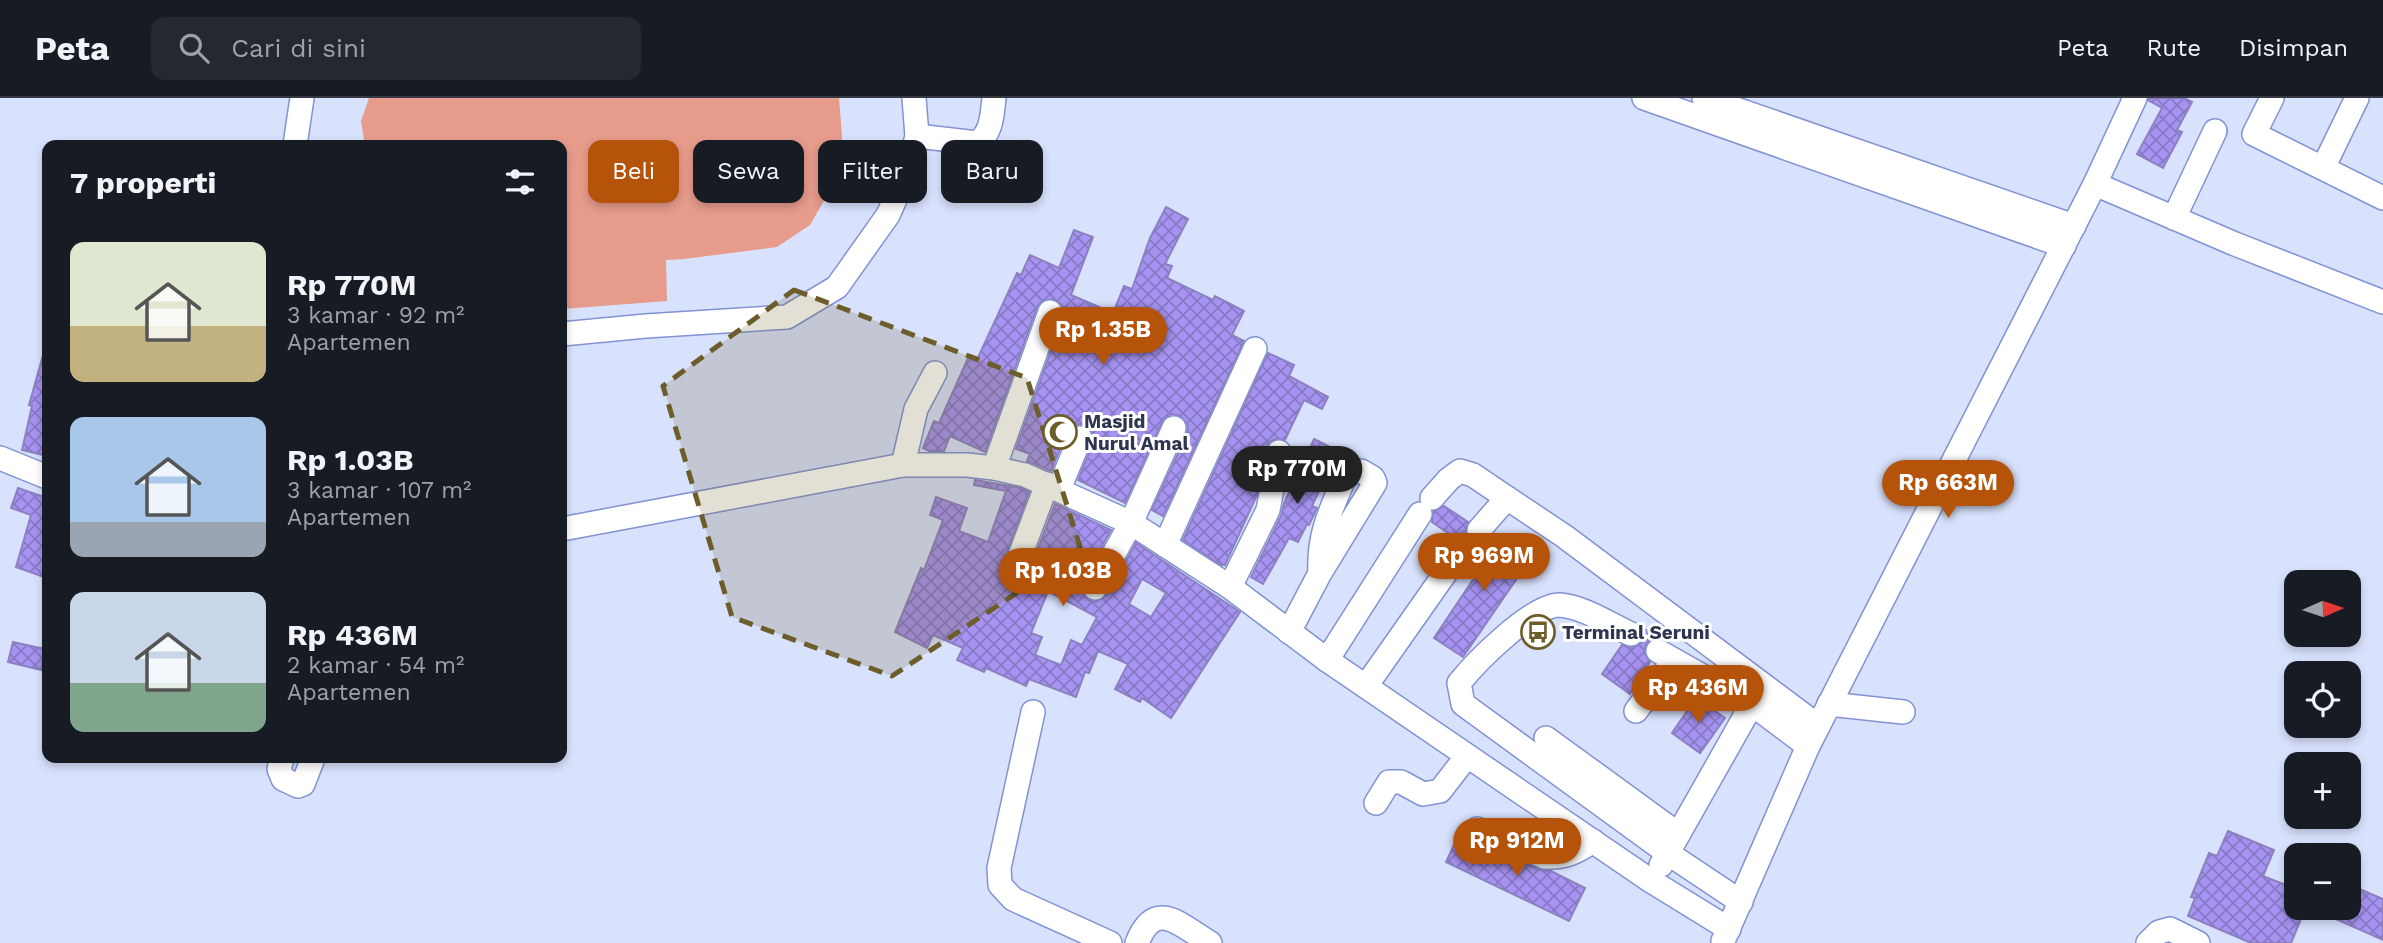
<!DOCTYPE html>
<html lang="id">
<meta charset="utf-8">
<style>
body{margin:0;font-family:"Work Sans",sans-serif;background:#242831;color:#f1f3f6;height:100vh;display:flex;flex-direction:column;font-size:26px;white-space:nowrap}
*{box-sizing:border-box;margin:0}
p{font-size:23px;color:#9ea1a6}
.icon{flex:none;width:38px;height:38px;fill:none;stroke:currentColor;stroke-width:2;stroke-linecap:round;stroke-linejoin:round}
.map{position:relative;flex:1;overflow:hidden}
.side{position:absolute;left:42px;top:42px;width:525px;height:623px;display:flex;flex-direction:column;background:#171b24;border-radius:14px;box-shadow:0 4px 10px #0003}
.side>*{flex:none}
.banner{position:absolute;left:588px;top:42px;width:665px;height:63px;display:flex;gap:14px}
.needle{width:46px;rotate:87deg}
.controls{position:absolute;left:2284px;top:472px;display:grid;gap:14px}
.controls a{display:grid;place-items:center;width:77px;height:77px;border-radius:14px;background:#171b24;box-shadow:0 4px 10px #0003;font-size:35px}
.price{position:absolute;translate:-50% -60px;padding:0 16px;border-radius:24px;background:#b45309;color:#fff;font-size:23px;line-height:46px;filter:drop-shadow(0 2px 4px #0008)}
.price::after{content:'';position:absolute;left:50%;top:42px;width:21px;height:16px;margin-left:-10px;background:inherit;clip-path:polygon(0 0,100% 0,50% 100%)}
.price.on{background:#222;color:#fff}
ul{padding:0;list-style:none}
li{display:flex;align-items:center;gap:21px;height:175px;padding:0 28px}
li span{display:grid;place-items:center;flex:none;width:196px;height:140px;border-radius:14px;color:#555}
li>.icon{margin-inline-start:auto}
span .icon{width:84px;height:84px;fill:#fffc;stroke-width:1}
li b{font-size:30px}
h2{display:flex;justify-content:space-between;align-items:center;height:84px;padding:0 28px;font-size:30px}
.chip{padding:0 24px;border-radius:14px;background:#171b24;box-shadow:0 4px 10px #0003;font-size:24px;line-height:63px}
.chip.on{background:#b45309;color:#fff}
header{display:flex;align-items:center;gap:42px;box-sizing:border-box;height:98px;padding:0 35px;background:#171b24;border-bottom:2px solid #363941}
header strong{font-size:33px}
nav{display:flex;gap:38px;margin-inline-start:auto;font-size:24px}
.search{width:490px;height:63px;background:#242831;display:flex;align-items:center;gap:18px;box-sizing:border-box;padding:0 24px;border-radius:14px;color:#9ea1a6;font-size:26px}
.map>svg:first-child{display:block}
.grass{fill:#e69b8b}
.building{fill:url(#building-cross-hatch);stroke:#8d80c1;stroke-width:2;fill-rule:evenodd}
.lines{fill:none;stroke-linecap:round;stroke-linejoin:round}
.minor-casing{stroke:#8292d2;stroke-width:26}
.minor{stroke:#fff;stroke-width:23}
.marked{fill:#6d5d2b;fill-opacity:0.2;stroke:#6d5d2b;stroke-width:5;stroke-dasharray:14 9;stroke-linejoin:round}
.labels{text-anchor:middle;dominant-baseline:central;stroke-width:6;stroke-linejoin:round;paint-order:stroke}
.poi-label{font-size:19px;font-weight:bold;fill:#2e354f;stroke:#fff;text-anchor:start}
</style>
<header>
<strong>Peta</strong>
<div class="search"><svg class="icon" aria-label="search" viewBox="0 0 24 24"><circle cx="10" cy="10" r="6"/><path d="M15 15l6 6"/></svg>Cari di sini</div>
<nav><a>Peta</a><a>Rute</a><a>Disimpan</a></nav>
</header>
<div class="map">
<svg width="2383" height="845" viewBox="0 0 2383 845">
<defs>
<pattern id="building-cross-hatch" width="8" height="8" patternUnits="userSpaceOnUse" patternTransform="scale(1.75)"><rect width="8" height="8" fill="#a793f1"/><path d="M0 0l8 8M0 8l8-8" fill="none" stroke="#8879c6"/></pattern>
</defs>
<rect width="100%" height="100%" fill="#d9e2fd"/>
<!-- grass -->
<polygon class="grass" points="369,0 839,0 842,38 839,77 810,127 777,149 684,161 666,162 667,203 562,211 562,47 365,47 361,23"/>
<!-- building -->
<g class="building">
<polygon points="2149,0 2184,0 2192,4 2177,32 2182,34 2163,70 2137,56 2162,10 2148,2"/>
<polygon points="1166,109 1188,121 1165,166 1172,168 1167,180 1213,202 1215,198 1244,213 1232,237 1244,243 1163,418 1152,412 1187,336 1188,328 1180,318 1172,316 1162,324 1125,405 1078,382 1093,345 1091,332 1086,327 1077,326 1067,334 1051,373 1027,363 1030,356 1016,351 1063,219 1061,206 1054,201 1042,203 1037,209 985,354 950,338 944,353 929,353 923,350 934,323 939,325 968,260 976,264 1017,175 1021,177 1030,157 1059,170 1074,132 1093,139 1071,197 1113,215 1124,188 1132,191 1150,140"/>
<polygon points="1268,255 1294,267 1289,278 1328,299 1322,311 1304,302 1285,342 1275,341 1268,345 1257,397 1225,467 1221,467 1183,442"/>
<polygon points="43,257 47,257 47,358 22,352 32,308 29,307"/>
<polygon points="1314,341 1338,353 1312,408 1317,410 1309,427 1307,426 1298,444 1289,440 1263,486 1251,479 1281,418 1284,405"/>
<path d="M975,382L1021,390L1029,394L1005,459L1004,466L1012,476L1021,477L1031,469L1055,406L1111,432L1082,484L1081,491L1088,502L1096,504L1107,497L1136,445L1240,514L1171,620L1142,600L1140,604L1115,591L1128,566L1098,553L1089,575L1085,574L1076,599L1029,581L1026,588L986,570L984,574L957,562L963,550L933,537L927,550L895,534L921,470L924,472L943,422L930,417L936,399L967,410L959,433L988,444L1006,393L974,387ZM1142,481L1166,495L1151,519L1129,506ZM1048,493L1097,519L1082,547L1071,542L1061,567L1035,557L1042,539L1031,535Z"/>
<polygon points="18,390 47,400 47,480 16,469 31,417 11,410"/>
<polygon points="1444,408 1468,424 1465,433 1454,439 1432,424 1433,414"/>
<polygon points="1503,437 1533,457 1463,559 1434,540 1486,462 1477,455 1479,446 1491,440 1497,445"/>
<polygon points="1643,530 1657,539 1650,541 1646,547 1644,554 1650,564 1630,596 1602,576 1622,547 1631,550 1639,547 1644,541"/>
<polygon points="13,544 45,551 41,572 8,564"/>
<polygon points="1696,600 1725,620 1700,655 1672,635"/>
<polygon points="1462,730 1466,739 1472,744 1540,772 1551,773 1585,790 1569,823 1446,764"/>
<polygon points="2228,733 2274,752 2263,778 2291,789 2284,805 2304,814 2291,845 2251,845 2188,818 2195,800 2191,799 2209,755 2217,758"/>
<polygon points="2348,786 2383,801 2383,842 2311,810 2348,810"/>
</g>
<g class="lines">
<!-- minor casing -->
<g class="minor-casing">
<g id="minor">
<polyline points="914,0 917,38"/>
<polyline points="1644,0 2064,148"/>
<polyline points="1704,0 2074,128"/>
<polyline points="2272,0 2254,36 2383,100"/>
<polyline points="295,47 302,0"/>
<polyline points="2323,70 2357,0"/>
<polyline points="2095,86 2235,146 2383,204"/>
<polyline points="2174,120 2215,33"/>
<path d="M562,236L646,228L787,219L837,189L888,117L908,72L917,38L977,45C992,35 992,17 994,0"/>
<polyline points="0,360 47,379"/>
<polyline points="903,367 916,311 935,275"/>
<polyline points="994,370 1050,214"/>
<polyline points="1059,391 1080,340"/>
<polyline points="1432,400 1449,381 1460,373 1473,377 1507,400"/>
<polyline points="562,431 903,367 967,367 994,370 1025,377 1131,425 1230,489 1327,562 1651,783 1729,831"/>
<polyline points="1479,432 1507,400 1564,438 1818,628"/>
<polyline points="1165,447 1255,251"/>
<polyline points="1018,463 1047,386"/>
<polyline points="1230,489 1268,412 1279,354"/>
<polyline points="1095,490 1131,425 1174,330"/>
<path d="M1289,534L1320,475L1375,385L1373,380L1361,373L1346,376C1331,412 1318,436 1320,475"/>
<path d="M1631,536C1609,526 1584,509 1560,507C1533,506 1476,564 1459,585L1463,606L1669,756L1741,804"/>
<polyline points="1658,553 1752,606 1808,648"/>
<polyline points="1327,562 1420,416"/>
<polyline points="1366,588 1465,447"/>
<polyline points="1829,606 1903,614"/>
<polyline points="1636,613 1674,562"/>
<polyline points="1033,614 999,770 1000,787 1013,801 1110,845"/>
<polyline points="1546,640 1678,736"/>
<polyline points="282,660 279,671 283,681 298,688 303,686 313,660"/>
<polyline points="1376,705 1389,684 1401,684 1423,696 1440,693 1467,658"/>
<path d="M1477,731L1545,759C1565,760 1577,754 1593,743"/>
<polyline points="1661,767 1752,606"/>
<polyline points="1723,843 1808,648 2095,86 2135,0"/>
<path d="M1137,845C1155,799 1180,827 1210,845"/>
<polyline points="2148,845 2159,834 2170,831 2198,845"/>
</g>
</g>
<!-- minor -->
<use href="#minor" class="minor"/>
</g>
<!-- marked area -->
<path class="marked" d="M794,192L1027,280L1081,452L892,578L732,519L663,288Z"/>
<!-- icons -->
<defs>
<g id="mosque-ring" transform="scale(1.75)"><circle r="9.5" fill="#fff" stroke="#6d5d2b" stroke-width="1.5"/><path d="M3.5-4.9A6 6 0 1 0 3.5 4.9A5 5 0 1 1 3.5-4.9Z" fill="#6d5d2b"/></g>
<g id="bus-ring" transform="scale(1.75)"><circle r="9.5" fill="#fff" stroke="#6d5d2b" stroke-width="1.5"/><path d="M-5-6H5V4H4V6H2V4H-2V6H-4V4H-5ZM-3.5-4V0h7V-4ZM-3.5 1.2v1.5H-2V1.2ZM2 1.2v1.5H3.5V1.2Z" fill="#6d5d2b"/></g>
</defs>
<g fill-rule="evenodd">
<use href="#mosque-ring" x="1060" y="334"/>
<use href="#bus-ring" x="1538" y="534"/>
</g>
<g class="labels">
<!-- poi labels -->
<g class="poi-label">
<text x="1084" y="323">Masjid<tspan x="1084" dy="22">Nurul Amal</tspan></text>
<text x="1562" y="534">Terminal Seruni</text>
</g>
</g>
</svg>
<div class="controls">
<a><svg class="needle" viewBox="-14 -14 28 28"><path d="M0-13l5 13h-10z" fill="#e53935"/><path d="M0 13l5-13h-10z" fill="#9ea1a6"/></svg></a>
<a><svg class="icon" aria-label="locate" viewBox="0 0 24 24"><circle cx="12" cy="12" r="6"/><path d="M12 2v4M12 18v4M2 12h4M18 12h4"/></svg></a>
<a>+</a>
<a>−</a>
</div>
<b class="price" style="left:1103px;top:269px">Rp 1.35B</b>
<b class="price on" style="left:1297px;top:408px">Rp 770M</b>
<b class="price" style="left:1948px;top:422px">Rp 663M</b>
<b class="price" style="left:1484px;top:495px">Rp 969M</b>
<b class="price" style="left:1063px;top:510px">Rp 1.03B</b>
<b class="price" style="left:1698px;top:627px">Rp 436M</b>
<b class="price" style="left:1517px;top:780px">Rp 912M</b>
<div class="banner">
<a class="chip on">Beli</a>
<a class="chip">Sewa</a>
<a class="chip">Filter</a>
<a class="chip">Baru</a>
</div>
<section class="side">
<h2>7 properti<svg class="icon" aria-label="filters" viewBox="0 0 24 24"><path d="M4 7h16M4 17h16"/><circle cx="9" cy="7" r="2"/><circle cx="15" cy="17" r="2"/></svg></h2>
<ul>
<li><span style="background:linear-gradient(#dfe7d0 60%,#c2b280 0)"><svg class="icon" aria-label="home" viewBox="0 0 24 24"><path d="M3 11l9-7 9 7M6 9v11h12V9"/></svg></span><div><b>Rp 770M</b><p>3 kamar · 92 m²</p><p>Apartemen</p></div></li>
<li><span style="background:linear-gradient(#a9c7e8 75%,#9aa5b1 0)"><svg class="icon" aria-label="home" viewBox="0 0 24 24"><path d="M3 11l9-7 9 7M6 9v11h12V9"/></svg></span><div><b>Rp 1.03B</b><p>3 kamar · 107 m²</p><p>Apartemen</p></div></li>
<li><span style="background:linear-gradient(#c9d6e8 65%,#7fa58c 0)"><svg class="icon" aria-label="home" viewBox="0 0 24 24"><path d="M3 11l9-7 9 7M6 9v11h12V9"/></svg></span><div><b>Rp 436M</b><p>2 kamar · 54 m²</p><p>Apartemen</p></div></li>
</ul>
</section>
</div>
